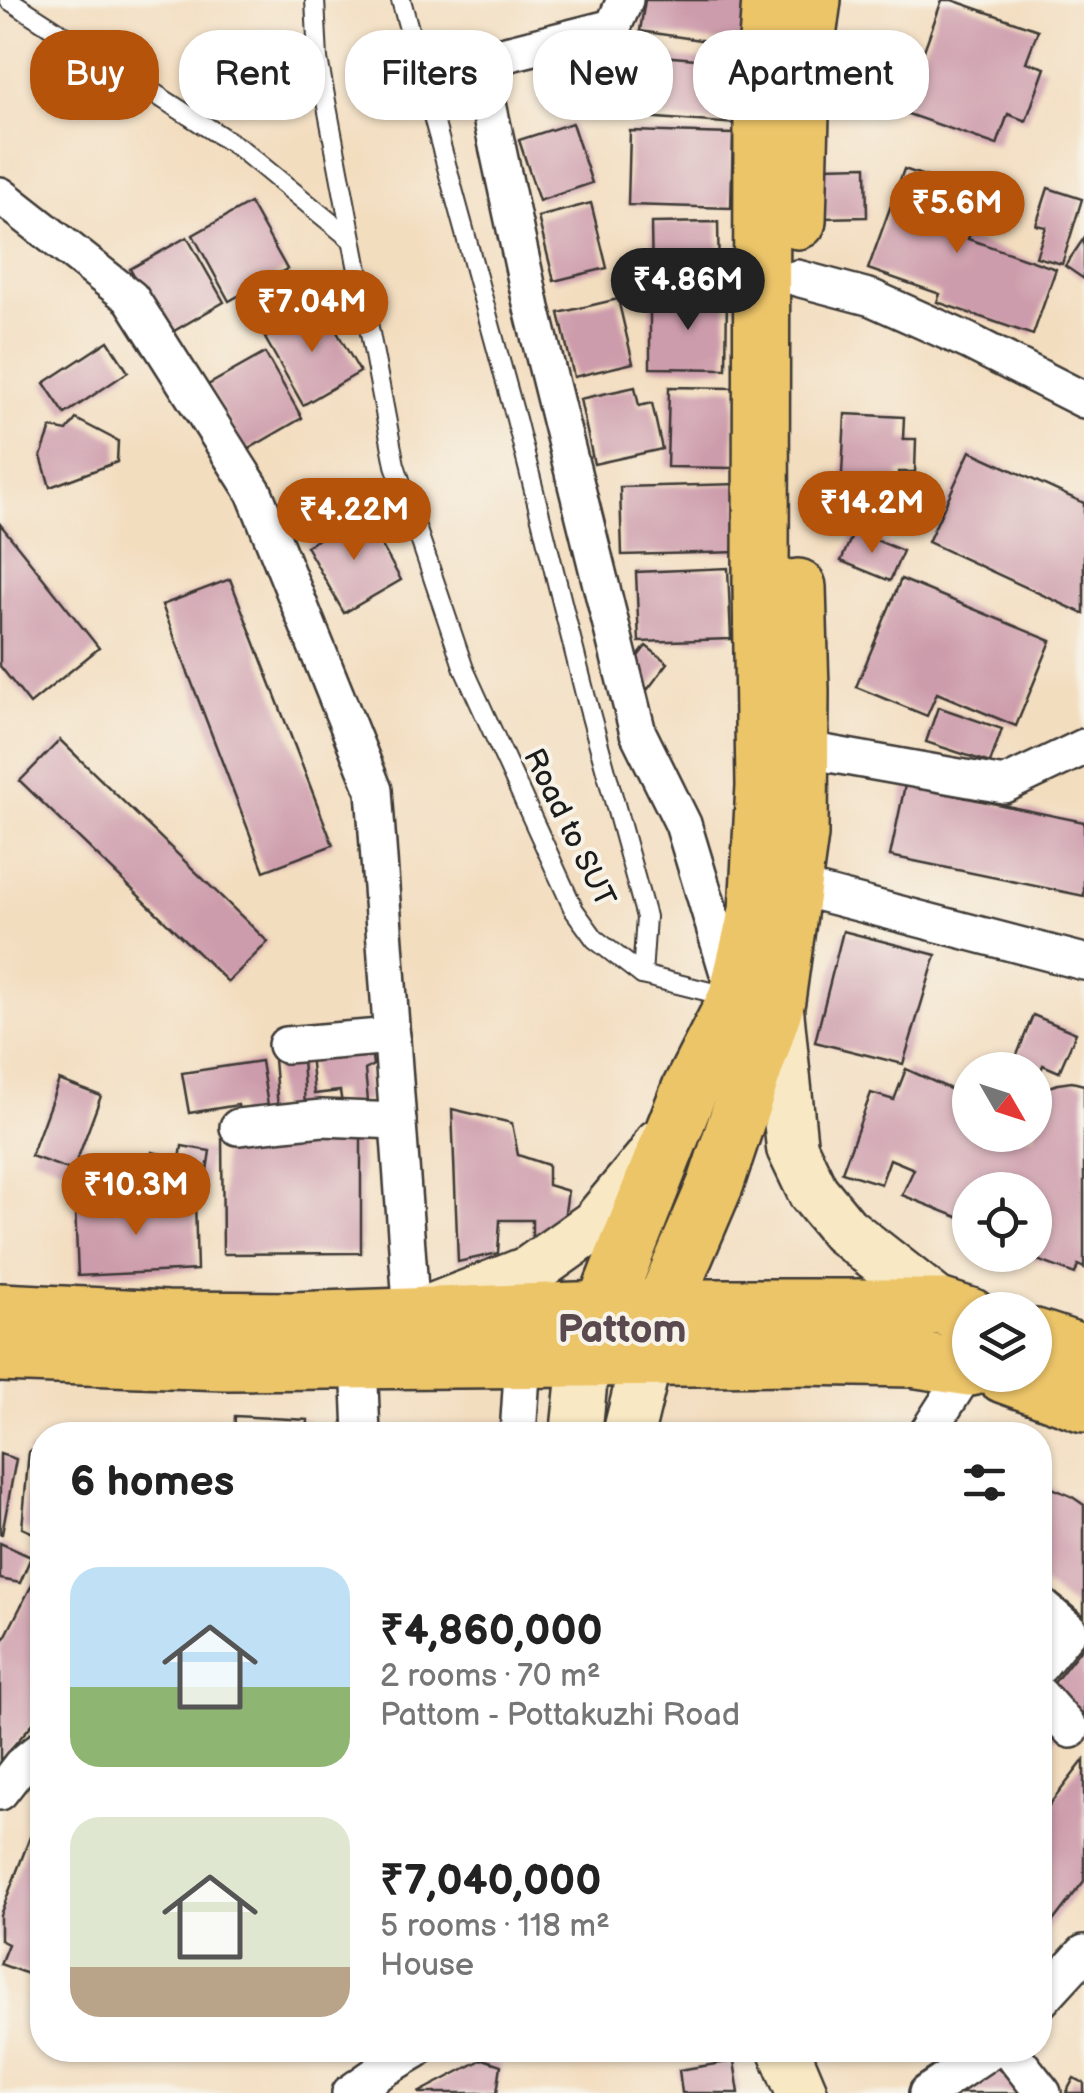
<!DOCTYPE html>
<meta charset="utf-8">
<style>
body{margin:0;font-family:"Balsamiq Sans",sans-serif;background:#f2f2f2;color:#222;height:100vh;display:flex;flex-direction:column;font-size:38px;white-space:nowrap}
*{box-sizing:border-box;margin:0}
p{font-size:32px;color:#767676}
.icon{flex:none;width:55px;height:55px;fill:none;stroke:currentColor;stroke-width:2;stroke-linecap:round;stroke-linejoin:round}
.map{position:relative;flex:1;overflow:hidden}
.details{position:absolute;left:30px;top:1422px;width:1022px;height:640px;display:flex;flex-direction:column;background:#fff;border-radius:40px;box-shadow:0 2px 8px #0004}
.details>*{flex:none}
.top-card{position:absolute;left:30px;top:30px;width:1025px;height:90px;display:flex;gap:20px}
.needle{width:65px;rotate:129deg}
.tools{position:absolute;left:952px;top:1052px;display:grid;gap:20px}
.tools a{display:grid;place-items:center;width:100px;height:100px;border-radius:50%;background:#fff;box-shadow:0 2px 8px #0004;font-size:50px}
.price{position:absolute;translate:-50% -85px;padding:0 22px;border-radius:35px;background:#b45309;color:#fff;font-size:32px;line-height:65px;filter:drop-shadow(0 2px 5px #0008)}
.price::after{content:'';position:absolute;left:50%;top:60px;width:30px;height:22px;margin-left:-15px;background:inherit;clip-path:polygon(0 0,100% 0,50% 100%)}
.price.active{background:#222;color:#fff}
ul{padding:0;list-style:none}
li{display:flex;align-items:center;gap:30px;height:250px;padding:0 40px}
li span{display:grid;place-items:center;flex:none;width:280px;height:200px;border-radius:30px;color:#555}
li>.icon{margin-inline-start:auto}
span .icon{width:120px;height:120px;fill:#fffc;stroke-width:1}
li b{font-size:42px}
h2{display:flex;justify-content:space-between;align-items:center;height:120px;padding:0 40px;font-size:42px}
.chip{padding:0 35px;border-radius:40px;background:#fff;box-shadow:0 2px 8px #0004;font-size:35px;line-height:90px}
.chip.active{background:#b45309;color:#fff}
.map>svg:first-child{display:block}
.building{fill:#cd9cac}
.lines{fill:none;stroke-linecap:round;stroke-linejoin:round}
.service-casing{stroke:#3c3934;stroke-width:22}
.minor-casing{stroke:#3c3934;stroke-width:40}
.secondary-casing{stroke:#3c3934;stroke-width:55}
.primary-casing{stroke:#3c3934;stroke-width:60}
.service{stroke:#fff;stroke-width:18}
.minor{stroke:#fff;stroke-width:35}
.secondary{stroke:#f8e8c3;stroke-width:50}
.primary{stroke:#edc569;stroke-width:55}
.labels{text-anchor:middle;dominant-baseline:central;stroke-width:8;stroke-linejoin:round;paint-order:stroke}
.street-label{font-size:30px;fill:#1c1c1c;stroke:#f7f3e8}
.district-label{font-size:40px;font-weight:bold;fill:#5a494e;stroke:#f7f3e8}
</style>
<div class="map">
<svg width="1084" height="2093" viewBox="0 0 1084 2093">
<rect width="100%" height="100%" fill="#f7f3e8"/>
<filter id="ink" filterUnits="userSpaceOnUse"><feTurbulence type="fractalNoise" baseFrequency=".01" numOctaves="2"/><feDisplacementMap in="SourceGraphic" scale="20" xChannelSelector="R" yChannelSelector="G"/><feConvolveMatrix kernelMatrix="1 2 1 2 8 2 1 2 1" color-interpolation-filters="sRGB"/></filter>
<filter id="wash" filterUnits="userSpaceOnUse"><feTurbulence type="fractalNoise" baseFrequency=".0048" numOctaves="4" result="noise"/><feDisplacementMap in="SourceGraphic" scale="40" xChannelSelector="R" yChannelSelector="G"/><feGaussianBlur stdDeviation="2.25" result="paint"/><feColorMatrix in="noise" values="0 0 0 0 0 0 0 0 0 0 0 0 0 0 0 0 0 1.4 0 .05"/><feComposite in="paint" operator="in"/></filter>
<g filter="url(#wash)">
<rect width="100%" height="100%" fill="#f3ddbf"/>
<g id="blocks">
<!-- building -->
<g class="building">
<polygon points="645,0 754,0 747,47 640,31"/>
<polygon points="942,0 952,0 1038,30 1026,62 1045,68 1026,121 1008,114 997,145 902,112"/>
<polygon points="649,55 743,63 737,124 644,117"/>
<polygon points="572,123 592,183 539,201 519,140"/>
<polygon points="630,131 733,134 731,208 628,205"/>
<polygon points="866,166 867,217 824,218 823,167"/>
<polygon points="904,169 983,196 968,239 1056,269 1033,335 937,302 940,294 868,269"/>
<polygon points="1048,188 1082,199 1062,264 1036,257 1046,227 1036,225"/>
<polygon points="250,203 287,269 229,301 193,235"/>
<polygon points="591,203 607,268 554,281 538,217"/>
<polygon points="718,222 719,279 652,280 651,223"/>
<polygon points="187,237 224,302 167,335 130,269"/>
<polygon points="1084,238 1084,279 1065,266"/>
<polygon points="650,297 727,297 726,369 650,368"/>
<polygon points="618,299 633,363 574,377 559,313"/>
<polygon points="322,306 360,372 303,405 265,338"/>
<polygon points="108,341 128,372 65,414 44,383"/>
<polygon points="265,353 302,418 245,451 208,385"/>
<polygon points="635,387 639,406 652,403 662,449 594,464 580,399"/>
<polygon points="669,387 735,388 733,468 667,467"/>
<polygon points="845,414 904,417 903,439 916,439 915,472 899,472 898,497 841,494"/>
<polygon points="76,419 118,441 117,462 50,487 41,456 51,428 67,431"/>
<polygon points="970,451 1084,503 1084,614 928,542"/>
<polygon points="739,484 740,552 622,555 620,487"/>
<polygon points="364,514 401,580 344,613 306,546"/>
<polygon points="0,524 99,648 30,704 0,666"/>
<polygon points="854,531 903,551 890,581 841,561"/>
<polygon points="728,568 731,639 639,642 636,572"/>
<polygon points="230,579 333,845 264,871 162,605"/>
<polygon points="901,579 1051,641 1016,726 937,693 927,716 856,687"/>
<polygon points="646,646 668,663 648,689 626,672"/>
<polygon points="938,707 1002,729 990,763 926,742"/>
<polygon points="60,740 268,942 228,982 20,781"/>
<polygon points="905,785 1084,822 1084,896 890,856"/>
<polygon points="843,931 936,955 903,1064 815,1042"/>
<polygon points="1033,1015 1076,1033 1059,1072 1043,1065 1035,1085 1035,1070 1011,1070"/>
<polygon points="371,1048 373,1065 365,1070 368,1101 342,1104 340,1091 314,1094 310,1054"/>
<polygon points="302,1057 305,1107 278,1109 274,1059"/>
<polygon points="261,1061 269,1112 240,1116 238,1105 189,1113 182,1073"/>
<polygon points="906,1069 959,1093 964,1083 970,1086 970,1135 1035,1135 1035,1102 1047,1088 1058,1084 1072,1082 1084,1085 1084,1268 1078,1265 1075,1274 1024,1255 1035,1255 1035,1190 970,1190 970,1222 902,1195 914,1169 890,1159 881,1184 842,1172 871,1093 894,1100"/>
<polygon points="59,1080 101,1096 73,1171 31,1156"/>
<polygon points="452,1109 512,1123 518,1155 548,1165 548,1185 568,1191 562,1233 532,1240 532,1220 500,1220 498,1253 458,1262"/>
<polygon points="361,1132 361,1253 223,1254 222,1134"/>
<polygon points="182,1146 210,1151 204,1190 176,1187"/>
<polygon points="152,1152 179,1158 173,1183 146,1177"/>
<polygon points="105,1166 129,1177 118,1201 104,1194 107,1189 97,1184"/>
<polygon points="195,1201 197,1270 78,1276 75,1206"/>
<polygon points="235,1416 308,1420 307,1435 234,1435"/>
<polygon points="42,1449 42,1537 22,1528 29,1451"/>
<polygon points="0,1454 16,1459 2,1534 0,1534"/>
<polygon points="1040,1483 1071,1496 1084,1505 1084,1616 1040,1581"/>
<polygon points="0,1543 31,1557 20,1583 0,1579"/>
<polygon points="42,1565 42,1713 0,1761 0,1647"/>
<polygon points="1084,1645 1084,1715 1081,1720 1046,1693"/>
<polygon points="1040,1715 1059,1733 1040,1755"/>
<polygon points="1084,1760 1084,1881 1040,1938 1040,1817"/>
<polygon points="42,1806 42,2011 32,2007 42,1979 0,1964 8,1944 0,1940 0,1915"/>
<polygon points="641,2050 667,2050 666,2057"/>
<polygon points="483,2059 501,2065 497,2093 418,2093"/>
<polygon points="988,2060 1026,2093 959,2093"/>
<polygon points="734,2061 739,2093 682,2093 679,2070"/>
<polygon points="1074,2078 1084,2083 1084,2093 1066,2093"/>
</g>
</g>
</g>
<g filter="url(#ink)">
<use href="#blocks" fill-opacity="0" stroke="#3c3934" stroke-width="2.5"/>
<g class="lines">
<!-- service casing -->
<g class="service-casing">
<g id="service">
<polyline points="9,0 241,149 352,240"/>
<polyline points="315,0 318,59 395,465 464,669 574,910 595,939 642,975 730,997"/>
<polyline points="401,0 516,419 586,698 646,917 642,975"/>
</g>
</g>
<!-- minor casing -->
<g class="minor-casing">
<g id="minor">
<polyline points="625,0 613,27 498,56 484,85 532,308 638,733 683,824 734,993"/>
<polyline points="0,195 131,298 254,492 374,790 412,1317"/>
<polyline points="797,278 872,298 968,341 1084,400"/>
<polyline points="801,749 1004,785 1084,747"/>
<polyline points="793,886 1084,962"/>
<polyline points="286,1045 392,1036"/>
<polyline points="238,1127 322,1118 398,1121"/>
<polyline points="359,1360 362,1435"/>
<polyline points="518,1435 523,1359"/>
<polyline points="926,1435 969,1368"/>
<polyline points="1040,1605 1069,1630 1040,1666"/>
<polyline points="1040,1695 1071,1730"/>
<polyline points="0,1792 21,1765 42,1748"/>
<polyline points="1040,2001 1084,1953"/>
<polyline points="1009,2050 1043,2093"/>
<polyline points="350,2093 384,2069 416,2050"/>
<polyline points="927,2093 991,2050"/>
</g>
</g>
<!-- secondary casing -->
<g class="secondary-casing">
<g id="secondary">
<polyline points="777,1000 792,1148 813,1192 844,1230 942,1307"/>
<polyline points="430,1310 530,1271 595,1225 651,1158 659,1144"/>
<polyline points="576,1435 584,1358"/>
<polyline points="628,1435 647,1357"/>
<polyline points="784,2050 802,2093"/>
</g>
</g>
<!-- primary casing -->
<g class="primary-casing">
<g id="primary">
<polyline points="798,221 802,81 813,0"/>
<polyline points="0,1311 167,1319 292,1320 663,1307 942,1307 970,1316"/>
<polyline points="1035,1337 1084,1353"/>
<polyline points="0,1354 225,1362 800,1357 912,1359 970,1368"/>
<polyline points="647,1357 663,1307 716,1183 777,1000 800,835 801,690 798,587"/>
<polyline points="584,1358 689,1091 736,999 757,911 764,786 761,585 762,109 770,0"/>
<polyline points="1004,1375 1084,1404"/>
</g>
</g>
<!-- service -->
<use href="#service" class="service"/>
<!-- minor -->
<use href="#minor" class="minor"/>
<!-- secondary -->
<use href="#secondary" class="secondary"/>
<!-- primary -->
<use href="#primary" class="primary"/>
</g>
</g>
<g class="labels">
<!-- street labels -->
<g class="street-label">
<text transform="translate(569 828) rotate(64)">Road to SUT</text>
</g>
<!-- district labels -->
<g class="district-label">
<text x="622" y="1330">Pattom</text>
</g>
</g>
</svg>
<div class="tools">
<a><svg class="needle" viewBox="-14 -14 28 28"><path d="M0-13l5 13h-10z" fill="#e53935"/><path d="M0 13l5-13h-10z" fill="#767676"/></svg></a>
<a><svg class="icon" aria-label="locate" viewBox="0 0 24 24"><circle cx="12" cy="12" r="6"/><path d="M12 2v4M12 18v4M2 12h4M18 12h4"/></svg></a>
<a><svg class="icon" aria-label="layers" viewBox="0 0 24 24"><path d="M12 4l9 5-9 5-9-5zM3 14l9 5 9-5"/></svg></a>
</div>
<b class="price" style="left:957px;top:256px">₹5.6M</b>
<b class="price active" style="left:688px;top:333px">₹4.86M</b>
<b class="price" style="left:312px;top:355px">₹7.04M</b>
<b class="price" style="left:872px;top:556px">₹14.2M</b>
<b class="price" style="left:354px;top:563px">₹4.22M</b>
<b class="price" style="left:136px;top:1238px">₹10.3M</b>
<div class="top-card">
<a class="chip active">Buy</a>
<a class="chip">Rent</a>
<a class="chip">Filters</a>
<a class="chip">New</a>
<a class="chip">Apartment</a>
</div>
<section class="details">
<h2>6 homes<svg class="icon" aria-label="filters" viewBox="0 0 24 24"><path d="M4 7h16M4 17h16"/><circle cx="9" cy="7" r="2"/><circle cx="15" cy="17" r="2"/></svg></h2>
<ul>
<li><span style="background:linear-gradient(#bfe0f5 60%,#8fb573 0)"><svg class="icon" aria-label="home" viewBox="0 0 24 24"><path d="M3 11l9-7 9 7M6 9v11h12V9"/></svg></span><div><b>₹4,860,000</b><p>2 rooms · 70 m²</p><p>Pattom - Pottakuzhi Road</p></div></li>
<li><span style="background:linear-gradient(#dfe7d0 75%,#b9a48a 0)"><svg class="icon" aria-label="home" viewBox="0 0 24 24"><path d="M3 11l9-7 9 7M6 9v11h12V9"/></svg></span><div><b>₹7,040,000</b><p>5 rooms · 118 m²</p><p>House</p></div></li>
</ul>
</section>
</div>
